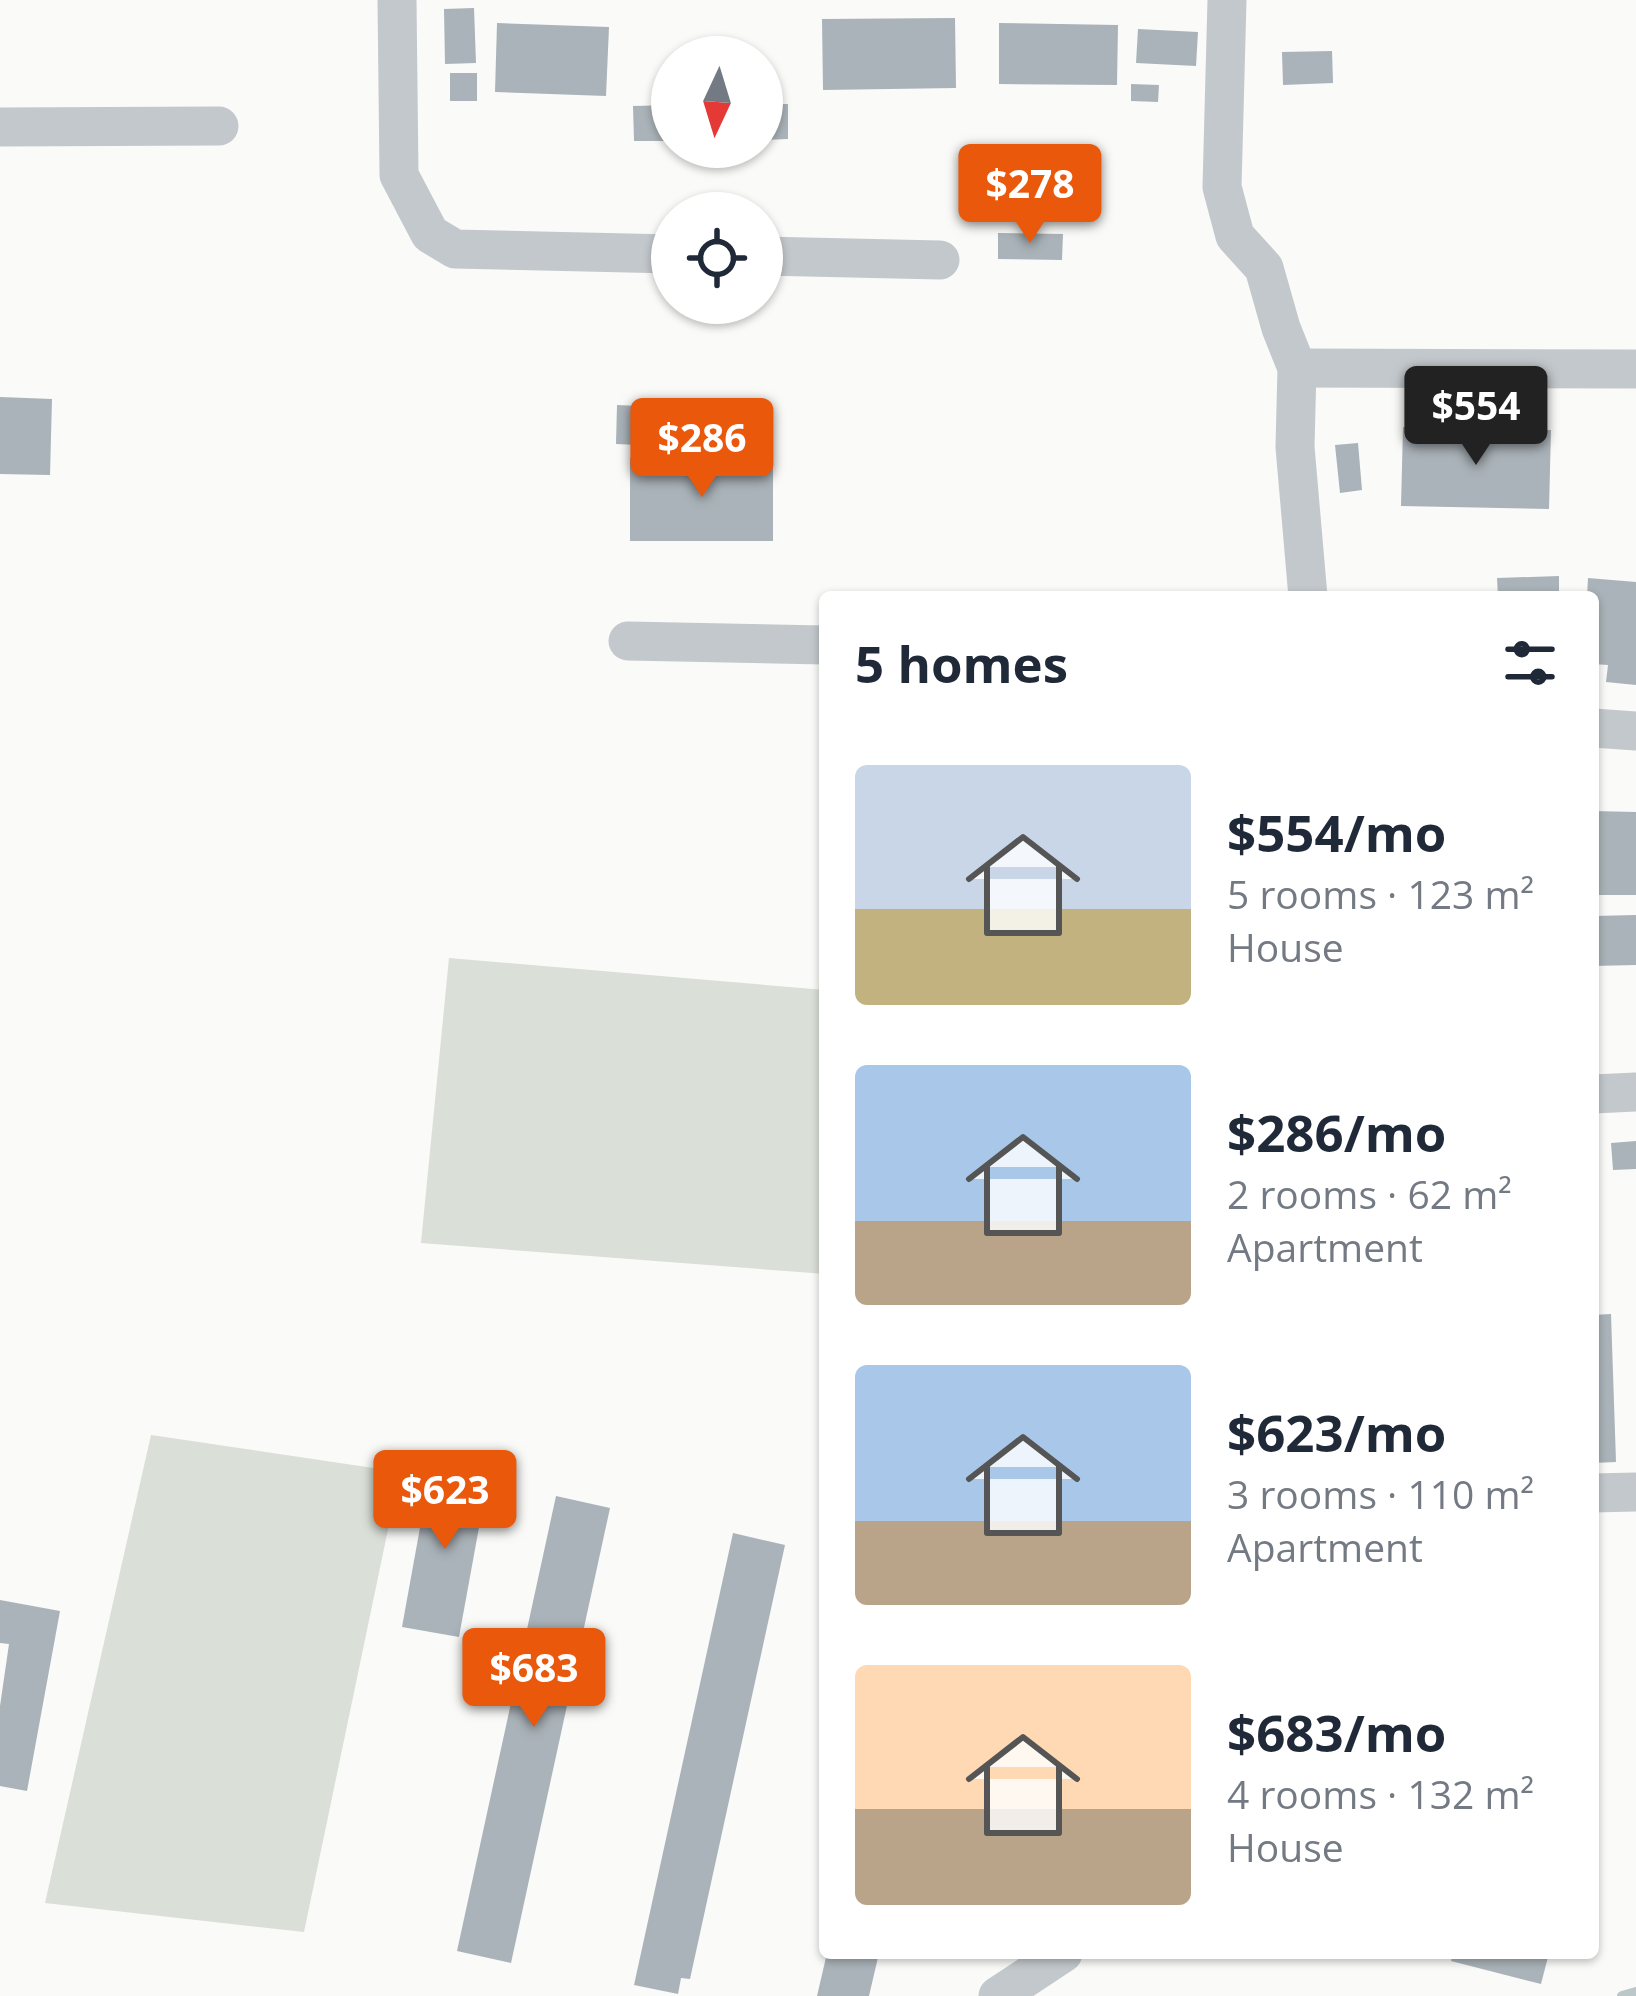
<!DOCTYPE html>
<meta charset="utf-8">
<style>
body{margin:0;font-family:"Open Sans",sans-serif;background:#f2f2f3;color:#1f2937;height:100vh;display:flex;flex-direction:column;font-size:45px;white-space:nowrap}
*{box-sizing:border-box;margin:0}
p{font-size:39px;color:#747a83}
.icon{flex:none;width:66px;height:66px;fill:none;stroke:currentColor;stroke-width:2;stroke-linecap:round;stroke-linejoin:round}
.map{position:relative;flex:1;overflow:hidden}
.details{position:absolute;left:819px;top:591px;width:780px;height:1368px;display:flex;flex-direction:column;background:#fff;border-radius:12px;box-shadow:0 3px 9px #0004}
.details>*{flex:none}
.needle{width:78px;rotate:184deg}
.buttons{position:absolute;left:651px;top:36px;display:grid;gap:24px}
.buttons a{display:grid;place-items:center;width:132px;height:132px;border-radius:50%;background:#fff;box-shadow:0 3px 9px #0004;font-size:60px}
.price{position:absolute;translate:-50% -102px;padding:0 27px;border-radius:12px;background:#ea580c;color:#fff;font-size:39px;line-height:78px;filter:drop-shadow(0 3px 6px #0008)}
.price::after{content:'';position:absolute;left:50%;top:72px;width:36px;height:27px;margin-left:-18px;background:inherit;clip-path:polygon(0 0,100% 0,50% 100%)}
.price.current{background:#222;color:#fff}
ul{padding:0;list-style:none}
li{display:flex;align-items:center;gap:36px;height:300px;padding:0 36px}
li span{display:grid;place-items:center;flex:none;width:336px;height:240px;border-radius:12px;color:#555}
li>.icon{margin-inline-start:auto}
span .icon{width:144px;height:144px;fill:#fffc;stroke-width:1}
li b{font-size:51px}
h2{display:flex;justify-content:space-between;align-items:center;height:144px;padding:0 36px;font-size:51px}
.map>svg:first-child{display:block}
.green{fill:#dadfd7}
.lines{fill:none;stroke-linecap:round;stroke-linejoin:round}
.stream{stroke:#bbc7cb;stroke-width:10}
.building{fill:#aab3b9}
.street{stroke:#c3c8cc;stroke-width:39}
</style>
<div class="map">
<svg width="1636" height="1996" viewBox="0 0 1636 1996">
<rect width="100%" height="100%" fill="#fafaf8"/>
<!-- green -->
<g class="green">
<polygon points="449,958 825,990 825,1274 421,1243"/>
<polygon points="151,1435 400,1472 304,1932 45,1903"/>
</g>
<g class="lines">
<!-- stream -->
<polyline class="stream" points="1622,1996 1636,1992"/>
</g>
<!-- building -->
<g class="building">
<polygon points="474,8 476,63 445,64 444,9"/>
<polygon points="955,18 956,88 823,90 822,19"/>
<polygon points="497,23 609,27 606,96 495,92"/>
<polygon points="999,23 1118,25 1117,85 999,84"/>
<polygon points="1138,29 1198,32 1196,66 1136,63"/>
<polygon points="1332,51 1333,83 1283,85 1282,52"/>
<rect x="450" y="73" width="27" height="28"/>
<polygon points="1131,84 1159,85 1158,102 1131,101"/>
<polygon points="762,104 788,104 788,139 762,140"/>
<polygon points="672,105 672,141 634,141 633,106"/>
<polygon points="998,233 1063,234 1062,260 998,259"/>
<polygon points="0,397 52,399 50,475 0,474"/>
<polygon points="617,405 684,408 683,447 616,444"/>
<polygon points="1403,427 1551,430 1549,509 1401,506"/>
<polygon points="1358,443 1362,490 1340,493 1335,445"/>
<rect x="630" y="458" width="143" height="83"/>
<polygon points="1559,576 1559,597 1498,597 1497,578"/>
<polygon points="1588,578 1636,582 1636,685 1606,682 1608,665 1593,664 1593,597 1587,597"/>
<polygon points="1593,811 1636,812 1636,895 1593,895"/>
<polygon points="1636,915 1636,965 1593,966 1593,916"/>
<polygon points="1636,1141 1636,1169 1613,1170 1611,1143"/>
<polygon points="1611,1314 1616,1462 1593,1463 1593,1315"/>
<polygon points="431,1467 488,1478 459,1637 402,1627"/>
<polygon points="556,1496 610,1508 511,1963 457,1951"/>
<polygon points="733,1533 785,1545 690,1979 681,1978 678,1994 634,1985"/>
<polygon points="0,1600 60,1611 27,1791 0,1786 0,1706 9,1644 0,1643"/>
<polygon points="827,1953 879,1953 869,1996 817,1996"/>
<polygon points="1453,1953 1549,1953 1541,1984 1451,1961"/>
</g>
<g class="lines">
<!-- street -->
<g class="street">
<polyline points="397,0 399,175 430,234 455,249 672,254"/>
<polyline points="1227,0 1222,187 1235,236 1264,268 1281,328 1297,368 1295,447 1308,597"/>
<polyline points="0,127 219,126"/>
<polyline points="762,256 940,260"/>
<polyline points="1297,368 1636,369"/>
<polyline points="628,641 825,645"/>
<polyline points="1593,728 1636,731"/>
<polyline points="1593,1094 1636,1092"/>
<polyline points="1593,1493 1636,1492"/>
<polyline points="998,1996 1063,1953"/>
</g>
</g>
</svg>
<div class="buttons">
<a><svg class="needle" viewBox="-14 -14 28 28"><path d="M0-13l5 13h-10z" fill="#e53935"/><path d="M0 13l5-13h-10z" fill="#747a83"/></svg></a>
<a><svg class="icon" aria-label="locate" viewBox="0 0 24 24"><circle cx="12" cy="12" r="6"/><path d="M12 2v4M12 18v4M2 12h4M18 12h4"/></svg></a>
</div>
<b class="price" style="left:1030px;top:246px">$278</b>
<b class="price current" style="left:1476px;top:468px">$554</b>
<b class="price" style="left:702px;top:500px">$286</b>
<b class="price" style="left:445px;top:1552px">$623</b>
<b class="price" style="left:534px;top:1730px">$683</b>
<section class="details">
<h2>5 homes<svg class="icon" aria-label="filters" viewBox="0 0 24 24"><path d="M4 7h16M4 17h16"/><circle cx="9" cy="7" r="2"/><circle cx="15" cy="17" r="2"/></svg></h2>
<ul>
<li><span style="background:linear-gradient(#c9d6e8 60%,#c2b280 0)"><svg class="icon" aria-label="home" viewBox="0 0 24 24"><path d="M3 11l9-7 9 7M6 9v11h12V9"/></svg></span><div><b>$554/mo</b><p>5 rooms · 123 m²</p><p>House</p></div></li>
<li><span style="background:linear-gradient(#a9c7e8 65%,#b9a48a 0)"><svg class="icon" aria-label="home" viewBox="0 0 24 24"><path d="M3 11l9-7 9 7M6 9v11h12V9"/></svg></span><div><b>$286/mo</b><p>2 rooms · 62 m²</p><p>Apartment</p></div></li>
<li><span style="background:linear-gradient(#a9c7e8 65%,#b9a48a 0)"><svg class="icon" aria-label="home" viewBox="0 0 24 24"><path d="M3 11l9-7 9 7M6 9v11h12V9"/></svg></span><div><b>$623/mo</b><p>3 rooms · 110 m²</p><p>Apartment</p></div></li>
<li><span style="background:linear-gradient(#ffd9b3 60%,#b9a48a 0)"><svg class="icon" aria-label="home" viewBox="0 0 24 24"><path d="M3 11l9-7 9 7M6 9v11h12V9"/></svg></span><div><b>$683/mo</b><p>4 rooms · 132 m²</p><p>House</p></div></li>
</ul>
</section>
</div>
